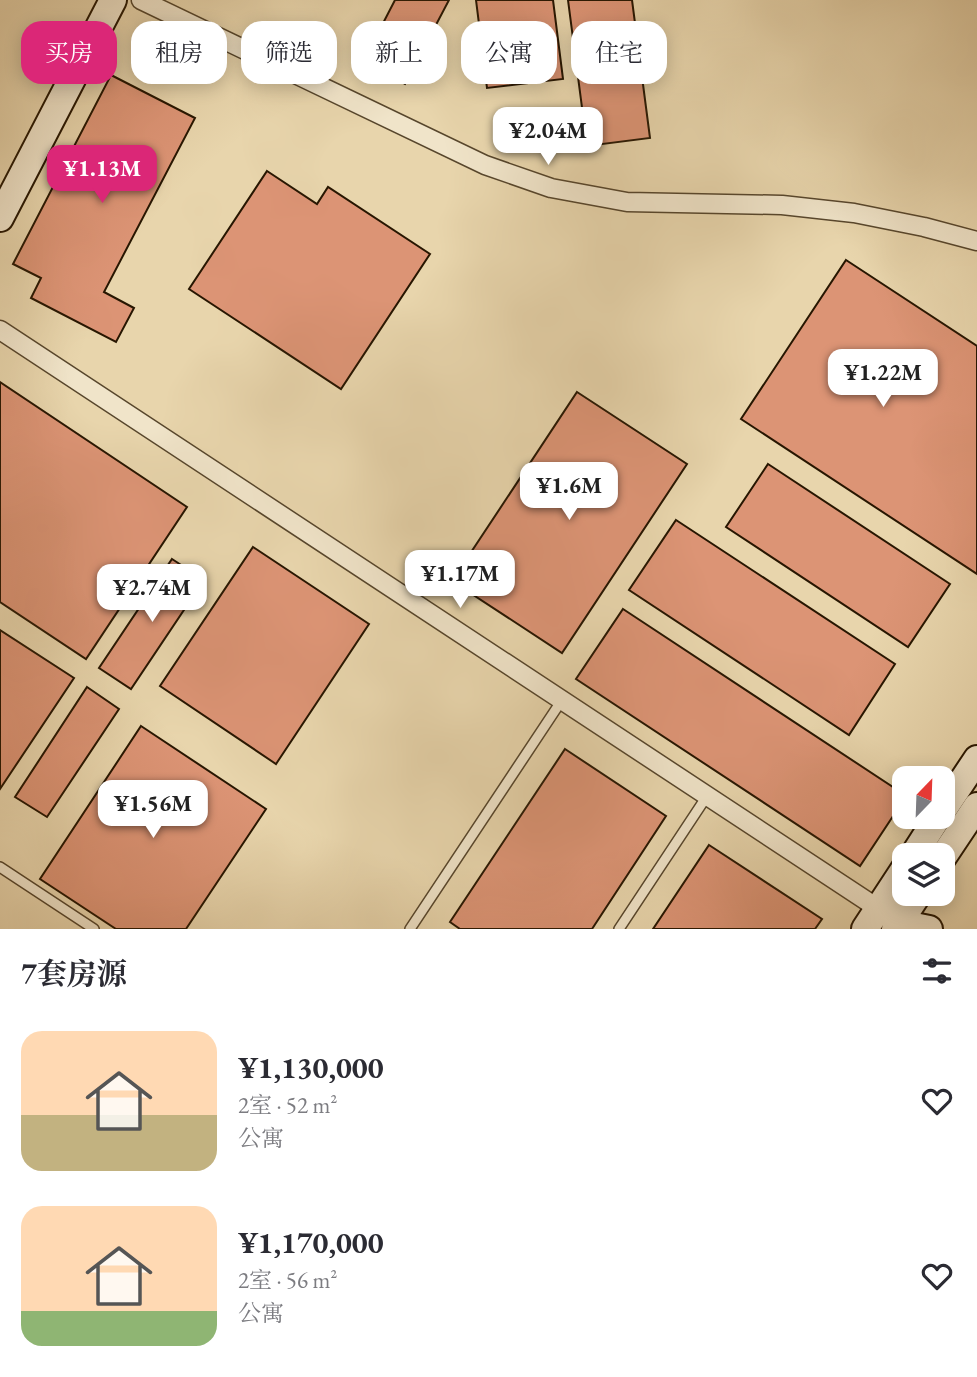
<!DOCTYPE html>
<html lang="zh">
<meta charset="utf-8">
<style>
body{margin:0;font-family:"EB Garamond","Noto Serif SC",serif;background:#f2f2f3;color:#2b2b33;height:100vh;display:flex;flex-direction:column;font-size:26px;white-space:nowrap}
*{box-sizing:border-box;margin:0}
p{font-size:23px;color:#7c7c81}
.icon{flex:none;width:38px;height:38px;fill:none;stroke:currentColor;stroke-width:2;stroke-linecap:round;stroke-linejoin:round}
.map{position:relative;height:929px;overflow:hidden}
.side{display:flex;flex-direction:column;background:#fff;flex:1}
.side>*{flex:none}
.hud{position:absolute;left:21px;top:21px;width:936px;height:63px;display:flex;gap:14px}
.needle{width:46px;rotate:23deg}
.tools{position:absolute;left:892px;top:766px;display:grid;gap:14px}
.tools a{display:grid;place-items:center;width:63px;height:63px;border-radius:14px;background:#fff;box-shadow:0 4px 18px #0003;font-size:35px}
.price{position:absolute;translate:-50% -60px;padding:0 16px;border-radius:14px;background:#fff;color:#222;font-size:23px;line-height:46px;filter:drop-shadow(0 2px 4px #0008)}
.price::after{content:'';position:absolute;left:50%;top:42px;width:21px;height:16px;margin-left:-10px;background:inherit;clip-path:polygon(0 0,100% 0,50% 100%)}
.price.on{background:#db2777;color:#fff}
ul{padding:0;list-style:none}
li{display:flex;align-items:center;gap:21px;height:175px;padding:0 21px}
li span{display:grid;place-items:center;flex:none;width:196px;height:140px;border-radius:21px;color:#555}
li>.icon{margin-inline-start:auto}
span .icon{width:84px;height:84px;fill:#fffc;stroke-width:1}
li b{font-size:30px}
h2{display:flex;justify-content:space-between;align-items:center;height:84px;padding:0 21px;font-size:30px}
.chip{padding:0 24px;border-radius:21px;background:#fff;box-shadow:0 4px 18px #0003;font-size:24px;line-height:63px}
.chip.on{background:#db2777;color:#fff}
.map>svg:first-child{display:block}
.building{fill:#dc9475;stroke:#271601;stroke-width:2}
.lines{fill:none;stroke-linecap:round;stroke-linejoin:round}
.lane-casing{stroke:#57462c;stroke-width:12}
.street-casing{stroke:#57462c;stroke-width:21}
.secondary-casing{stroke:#271601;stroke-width:30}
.lane{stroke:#f0e4c9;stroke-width:9}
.street{stroke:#f0e4c9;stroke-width:18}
.secondary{stroke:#f0e4c9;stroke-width:26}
</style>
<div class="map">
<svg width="977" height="929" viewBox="0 0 977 929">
<rect width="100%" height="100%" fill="#e8d5ac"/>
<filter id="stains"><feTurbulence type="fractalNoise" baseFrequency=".00286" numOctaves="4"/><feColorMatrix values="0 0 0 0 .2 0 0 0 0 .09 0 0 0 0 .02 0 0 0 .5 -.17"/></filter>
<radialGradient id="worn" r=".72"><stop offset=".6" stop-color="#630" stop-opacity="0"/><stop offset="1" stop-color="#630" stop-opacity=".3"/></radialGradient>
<!-- building -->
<g class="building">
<polygon points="395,0 449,0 405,84 363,62"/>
<polygon points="476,0 553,0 563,79 487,88"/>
<polygon points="568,0 632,0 650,138 587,146"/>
<polygon points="111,75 195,118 104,292 134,308 116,342 31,298 41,278 13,264"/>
<polygon points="267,171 317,204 328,187 430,254 341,389 189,289"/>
<polygon points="846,260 977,346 977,574 741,419"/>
<polygon points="0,382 187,507 86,659 0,602"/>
<polygon points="577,392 687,464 562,653 452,581"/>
<polygon points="768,464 950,584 908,647 726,527"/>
<polygon points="676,520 895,664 849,735 629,590"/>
<polygon points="253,547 369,624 276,764 160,686"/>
<polygon points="172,559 204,580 131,689 99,668"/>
<polygon points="623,609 905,795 905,798 860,866 576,679"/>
<polygon points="0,630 74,678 0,789"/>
<polygon points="87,687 119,709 47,817 15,797"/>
<polygon points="141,726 266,809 186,929 116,929 40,879"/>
<polygon points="565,749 666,816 592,929 460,929 450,922"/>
<polygon points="709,845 822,919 815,929 653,929"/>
</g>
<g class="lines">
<!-- lane casing -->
<g class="lane-casing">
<g id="lane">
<polyline points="0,867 94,929"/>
<polyline points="410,929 562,700"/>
<polyline points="619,929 707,796"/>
</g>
</g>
<!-- street casing -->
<g class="street-casing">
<g id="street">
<polyline points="141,0 485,165 551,188 627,202 782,205 854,213 924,227 977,241"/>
<polyline points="0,330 885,913"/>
</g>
</g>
<!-- secondary casing -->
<g class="secondary-casing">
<g id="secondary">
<polyline points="0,218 113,0"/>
<polyline points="943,810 977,759"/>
<polyline points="913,856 938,817"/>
<polyline points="943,857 977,806"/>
<polyline points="899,923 929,929"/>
<polyline points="865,929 905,868"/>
<polyline points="895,929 918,894"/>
</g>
</g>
<!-- lane -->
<use href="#lane" class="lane"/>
<!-- street -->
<use href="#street" class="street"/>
<!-- secondary -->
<use href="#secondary" class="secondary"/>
</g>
<rect width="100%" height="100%" filter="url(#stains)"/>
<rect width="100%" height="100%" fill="url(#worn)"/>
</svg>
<div class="tools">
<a><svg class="needle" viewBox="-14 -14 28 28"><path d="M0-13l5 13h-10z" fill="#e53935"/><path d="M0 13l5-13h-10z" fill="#7c7c81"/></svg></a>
<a><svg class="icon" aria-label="layers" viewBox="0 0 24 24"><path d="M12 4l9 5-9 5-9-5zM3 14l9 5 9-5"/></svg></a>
</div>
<b class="price" style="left:548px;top:167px">¥2.04M</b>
<b class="price on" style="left:102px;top:205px">¥1.13M</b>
<b class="price" style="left:883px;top:409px">¥1.22M</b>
<b class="price" style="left:569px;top:522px">¥1.6M</b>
<b class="price" style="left:460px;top:610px">¥1.17M</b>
<b class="price" style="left:152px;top:624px">¥2.74M</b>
<b class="price" style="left:153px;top:840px">¥1.56M</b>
<div class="hud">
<a class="chip on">买房</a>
<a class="chip">租房</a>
<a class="chip">筛选</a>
<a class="chip">新上</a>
<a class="chip">公寓</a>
<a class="chip">住宅</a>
</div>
</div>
<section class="side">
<h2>7套房源<svg class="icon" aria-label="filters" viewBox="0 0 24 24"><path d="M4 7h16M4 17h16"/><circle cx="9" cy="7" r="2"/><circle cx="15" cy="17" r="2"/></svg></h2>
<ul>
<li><span style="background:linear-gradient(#ffd9b3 60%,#c2b280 0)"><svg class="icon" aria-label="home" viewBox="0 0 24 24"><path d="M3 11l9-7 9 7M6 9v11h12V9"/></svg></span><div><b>¥1,130,000</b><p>2室 · 52 m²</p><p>公寓</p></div><svg class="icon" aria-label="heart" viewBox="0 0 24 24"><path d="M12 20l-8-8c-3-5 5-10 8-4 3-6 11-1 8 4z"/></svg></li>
<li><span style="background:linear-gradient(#ffd9b3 75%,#8fb573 0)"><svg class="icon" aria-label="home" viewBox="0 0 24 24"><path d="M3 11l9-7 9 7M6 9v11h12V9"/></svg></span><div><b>¥1,170,000</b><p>2室 · 56 m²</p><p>公寓</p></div><svg class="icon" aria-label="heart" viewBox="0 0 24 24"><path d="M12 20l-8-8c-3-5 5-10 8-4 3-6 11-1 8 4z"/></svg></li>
</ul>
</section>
